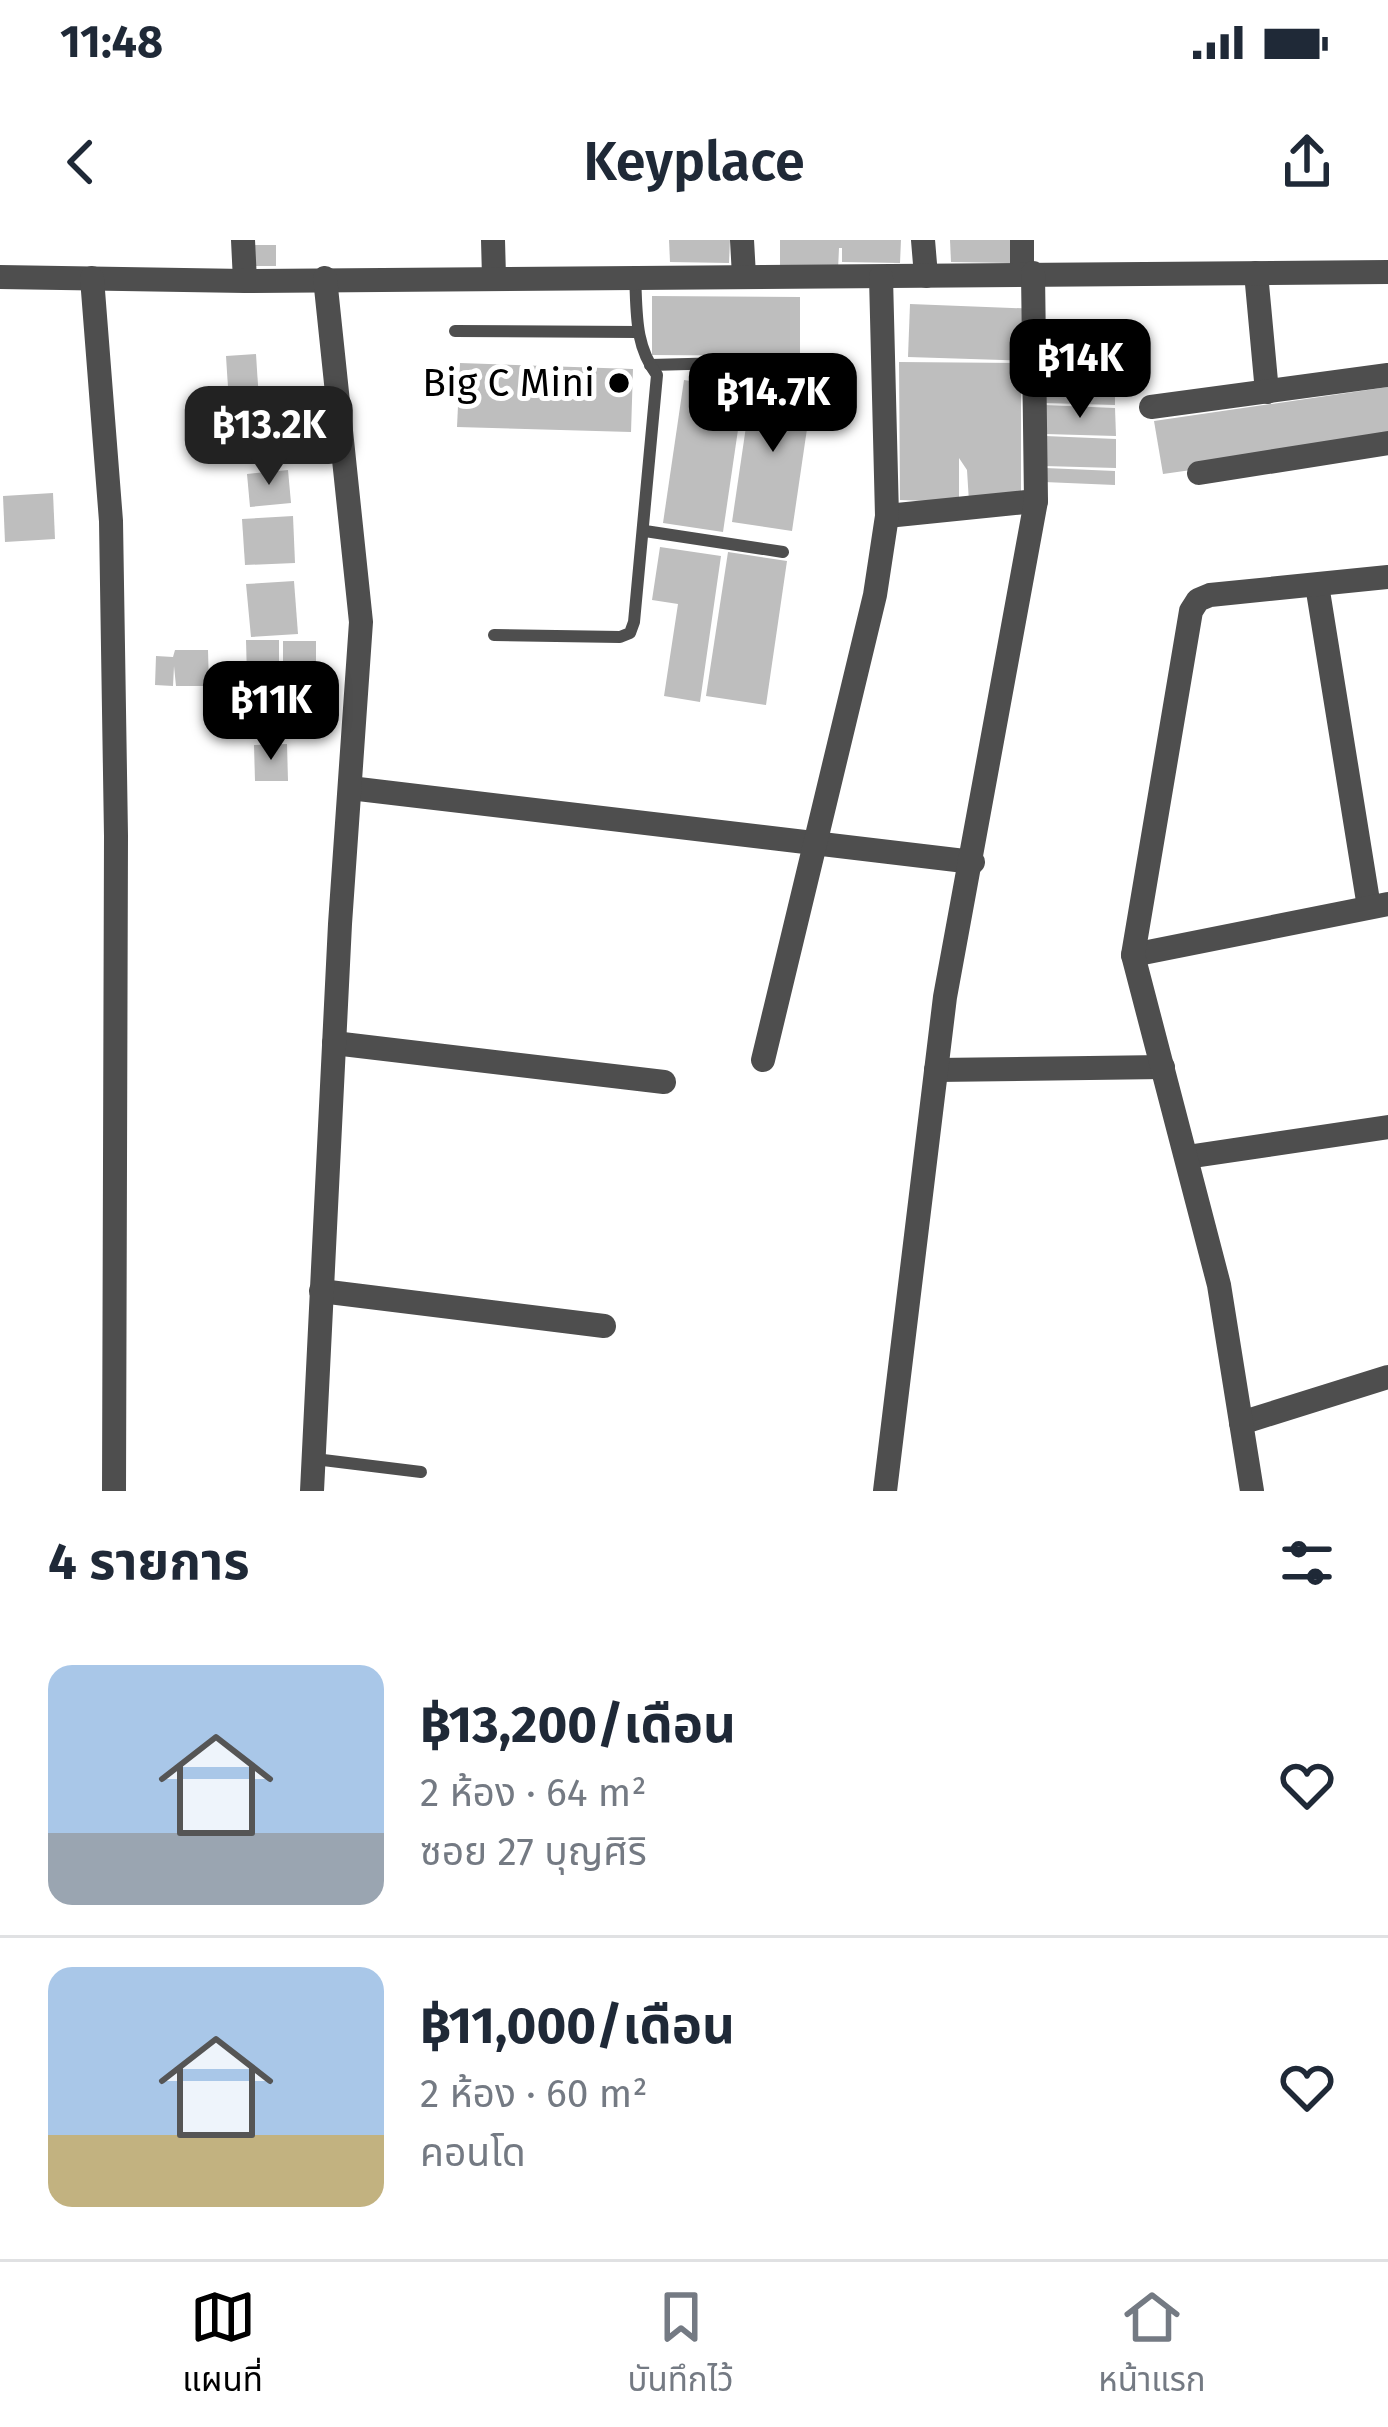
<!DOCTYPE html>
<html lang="th">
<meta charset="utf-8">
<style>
body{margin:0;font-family:"Fira Sans","Noto Sans Thai",sans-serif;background:#f2f2f3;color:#1f2937;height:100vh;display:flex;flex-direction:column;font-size:45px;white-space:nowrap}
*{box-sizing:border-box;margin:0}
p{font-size:39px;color:#747a83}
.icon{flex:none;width:66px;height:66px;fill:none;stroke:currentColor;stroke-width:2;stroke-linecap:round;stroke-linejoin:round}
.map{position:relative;height:1251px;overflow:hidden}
.sheet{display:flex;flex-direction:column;background:#fff;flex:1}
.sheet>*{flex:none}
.price{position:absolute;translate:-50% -102px;padding:0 27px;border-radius:24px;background:#000;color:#fff;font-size:39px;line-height:78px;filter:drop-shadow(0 3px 6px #0008)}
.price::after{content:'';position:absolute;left:50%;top:72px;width:36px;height:27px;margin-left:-18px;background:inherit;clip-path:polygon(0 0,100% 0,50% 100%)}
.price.active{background:#222;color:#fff}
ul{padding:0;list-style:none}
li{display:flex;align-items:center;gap:36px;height:300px;padding:0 48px}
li+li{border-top:3px solid #e0e1e3}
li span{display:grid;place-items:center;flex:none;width:336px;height:240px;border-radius:24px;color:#555}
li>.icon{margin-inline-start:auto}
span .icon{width:144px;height:144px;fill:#fffc;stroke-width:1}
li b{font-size:51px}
h2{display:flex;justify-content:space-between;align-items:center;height:144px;padding:0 48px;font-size:51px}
.status{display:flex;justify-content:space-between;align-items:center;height:84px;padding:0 60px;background:#fff;direction:ltr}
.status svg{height:33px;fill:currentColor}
header{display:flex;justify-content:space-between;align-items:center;height:156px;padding:0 48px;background:#fff;font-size:54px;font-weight:600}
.dock{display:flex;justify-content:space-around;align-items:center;height:168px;border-top:3px solid #e0e1e3;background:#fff;font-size:33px;color:#747a83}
.dock a{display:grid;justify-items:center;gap:6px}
.dock .active{color:#000}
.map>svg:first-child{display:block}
.building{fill:#bebebe}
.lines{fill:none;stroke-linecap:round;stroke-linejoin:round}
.service{stroke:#4e4e4e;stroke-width:12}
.minor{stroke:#4e4e4e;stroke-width:24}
.poi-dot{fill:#000;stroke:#fff;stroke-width:4.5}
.labels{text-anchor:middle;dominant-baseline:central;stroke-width:10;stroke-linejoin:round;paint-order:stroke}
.poi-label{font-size:39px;fill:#000;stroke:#fff;text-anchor:end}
</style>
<div class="status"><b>11:48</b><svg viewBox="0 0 49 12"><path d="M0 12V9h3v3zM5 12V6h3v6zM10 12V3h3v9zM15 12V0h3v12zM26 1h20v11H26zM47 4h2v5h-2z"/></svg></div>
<header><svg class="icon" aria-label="back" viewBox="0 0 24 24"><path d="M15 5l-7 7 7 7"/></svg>Keyplace<svg class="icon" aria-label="share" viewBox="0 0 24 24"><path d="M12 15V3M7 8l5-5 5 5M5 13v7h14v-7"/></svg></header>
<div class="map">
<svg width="1388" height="1251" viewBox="0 0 1388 1251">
<rect width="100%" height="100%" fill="#fff"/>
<!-- building -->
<g class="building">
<polygon points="669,0 730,0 729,23 670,22"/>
<polygon points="780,0 901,0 900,23 842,22 842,8 839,8 838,30 780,29"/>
<polygon points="950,0 1010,0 1010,23 951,22"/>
<rect x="254" y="5" width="22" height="21"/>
<polygon points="652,56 800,57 800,116 652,115"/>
<polygon points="910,64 1039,69 1036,121 908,117"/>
<polygon points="256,114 259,161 229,163 226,116"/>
<polygon points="1045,117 1116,119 1115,133 1044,131"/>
<polygon points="899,122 1021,123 1021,259 969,262 967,230 959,218 959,262 900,260"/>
<polygon points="460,123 633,129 631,192 457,187"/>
<polygon points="1044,133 1115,136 1115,165 1044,163"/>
<polygon points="753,139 813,148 792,291 732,282"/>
<polygon points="684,140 744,149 723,292 663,283"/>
<polygon points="1388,147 1388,202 1163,234 1154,181"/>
<polygon points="1044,165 1115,168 1116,196 1045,194"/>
<polygon points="1045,196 1116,199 1116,228 1044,226"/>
<polygon points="1045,228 1115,231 1115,245 1044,242"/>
<polygon points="288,230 291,263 250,267 247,234"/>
<polygon points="53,253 55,299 5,302 3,256"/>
<polygon points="293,276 295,323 245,325 242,279"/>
<polygon points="660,307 721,316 700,462 664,456 678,364 652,360"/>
<polygon points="728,312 787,321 766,465 706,456"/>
<polygon points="294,341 298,394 251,397 246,344"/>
<polygon points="246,400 279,400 279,436 247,437"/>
<rect x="283" y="401" width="33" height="36"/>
<polygon points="175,410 208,410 209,446 176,446 174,426 173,446 155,445 156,416 173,417"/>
<polygon points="287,504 288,541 255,541 254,505"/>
</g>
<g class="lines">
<!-- service -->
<g class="service">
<polyline points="455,91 638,92"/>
<polyline points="650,125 767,122"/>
<polyline points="645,291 783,312"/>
<path d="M494,395L620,397L630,393L634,382L657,135C634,105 637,71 635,35"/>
<polyline points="315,1219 421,1232"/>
</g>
<!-- minor -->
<g class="minor">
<polyline points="243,0 245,41"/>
<polyline points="493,0 494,37"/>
<polyline points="742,0 744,36"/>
<polyline points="923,0 926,36"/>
<polyline points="1022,0 1022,33"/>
<polyline points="1256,33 1267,152"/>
<polyline points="0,37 245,41 1388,32"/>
<polyline points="92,38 111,281 116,596 114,1251"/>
<polyline points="1151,167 1388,135"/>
<polyline points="1199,233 1388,203"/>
<polyline points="887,276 1036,261"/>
<polyline points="1317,345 1369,667"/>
<polyline points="350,548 973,622"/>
<polyline points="1133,715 1388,664"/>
<polyline points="334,803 664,842"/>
<polyline points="763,820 875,355 887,276 881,37"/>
<polyline points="936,830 1163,827"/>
<polyline points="1187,917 1388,887"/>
<polyline points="321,1051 604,1086"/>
<polyline points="1241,1183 1388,1137"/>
<polyline points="312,1251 340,684 361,382 325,38"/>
<polyline points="885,1251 945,757 1036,261 1033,33"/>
<polyline points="1252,1251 1219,1045 1133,715 1191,371 1198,360 1210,355 1388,337"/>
</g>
</g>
<!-- markers -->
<circle class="poi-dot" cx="619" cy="143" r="12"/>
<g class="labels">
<!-- poi labels -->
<g class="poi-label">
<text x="595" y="143">Big C Mini</text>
</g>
</g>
</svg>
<b class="price" style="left:1080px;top:181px">฿14K</b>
<b class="price" style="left:773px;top:215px">฿14.7K</b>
<b class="price active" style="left:269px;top:248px">฿13.2K</b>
<b class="price" style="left:271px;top:523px">฿11K</b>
</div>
<section class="sheet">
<h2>4 รายการ<svg class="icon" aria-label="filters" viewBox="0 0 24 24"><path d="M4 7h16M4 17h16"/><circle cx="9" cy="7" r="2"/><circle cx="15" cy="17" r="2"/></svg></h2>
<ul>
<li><span style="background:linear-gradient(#a9c7e8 70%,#9aa5b1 0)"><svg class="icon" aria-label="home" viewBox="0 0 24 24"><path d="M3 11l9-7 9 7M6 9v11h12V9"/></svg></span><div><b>฿13,200/เดือน</b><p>2 ห้อง · 64 m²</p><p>ซอย 27 บุญศิริ</p></div><svg class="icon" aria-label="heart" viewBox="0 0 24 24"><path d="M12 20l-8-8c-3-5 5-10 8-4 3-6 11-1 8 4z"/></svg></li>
<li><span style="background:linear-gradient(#a9c7e8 70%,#c2b280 0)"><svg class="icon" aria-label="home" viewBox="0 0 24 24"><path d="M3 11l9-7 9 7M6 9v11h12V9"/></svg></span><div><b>฿11,000/เดือน</b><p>2 ห้อง · 60 m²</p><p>คอนโด</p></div><svg class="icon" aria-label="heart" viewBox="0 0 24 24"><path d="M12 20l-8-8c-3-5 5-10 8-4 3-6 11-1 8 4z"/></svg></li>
</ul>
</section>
<nav class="dock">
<a class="active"><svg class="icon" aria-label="map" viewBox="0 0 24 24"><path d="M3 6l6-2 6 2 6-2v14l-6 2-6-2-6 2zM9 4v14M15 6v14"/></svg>แผนที่</a>
<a><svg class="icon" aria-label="saved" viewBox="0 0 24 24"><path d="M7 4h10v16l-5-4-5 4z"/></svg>บันทึกไว้</a>
<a><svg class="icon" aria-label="home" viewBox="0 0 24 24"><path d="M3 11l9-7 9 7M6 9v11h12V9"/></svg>หน้าแรก</a>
</nav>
